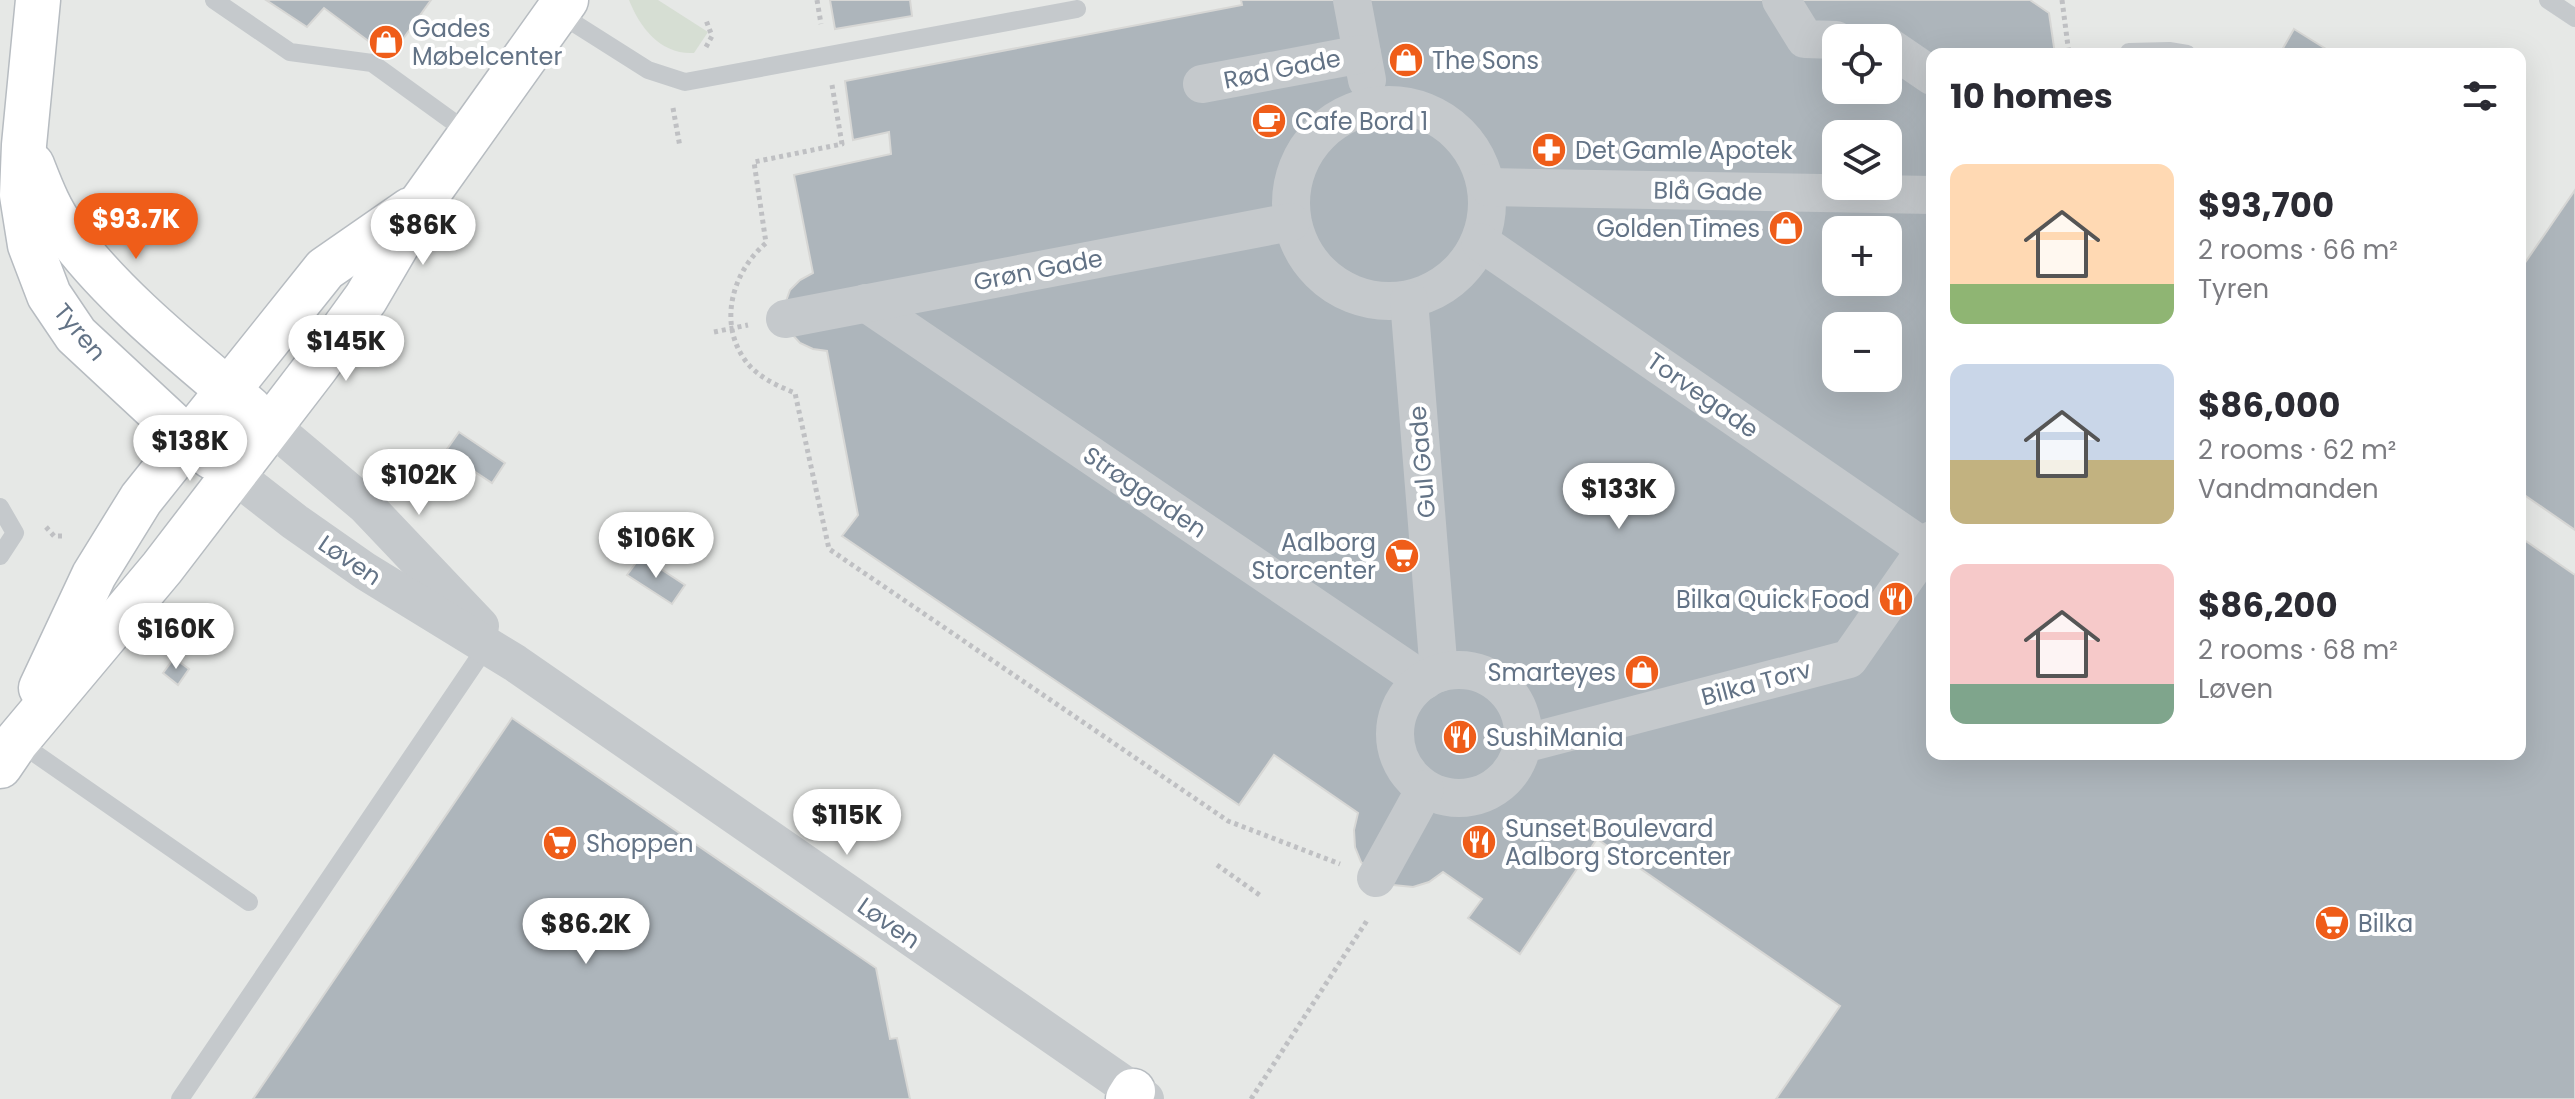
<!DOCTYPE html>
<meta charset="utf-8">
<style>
body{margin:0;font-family:Poppins,sans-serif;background:#f2f2f3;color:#2b2b33;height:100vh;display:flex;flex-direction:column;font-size:30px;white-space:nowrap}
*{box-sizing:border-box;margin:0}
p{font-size:26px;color:#7c7c81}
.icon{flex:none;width:44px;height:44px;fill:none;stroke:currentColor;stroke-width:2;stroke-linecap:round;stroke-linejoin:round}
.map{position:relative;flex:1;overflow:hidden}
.side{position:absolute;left:1926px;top:48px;width:600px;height:712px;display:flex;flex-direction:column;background:#fff;border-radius:16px;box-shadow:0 8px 32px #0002}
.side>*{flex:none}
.buttons{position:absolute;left:1822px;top:24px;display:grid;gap:16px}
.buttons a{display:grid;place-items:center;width:80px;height:80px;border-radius:16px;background:#fff;box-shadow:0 8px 32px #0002;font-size:40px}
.price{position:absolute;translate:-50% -68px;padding:0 18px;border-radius:28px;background:#fff;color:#222;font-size:26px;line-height:52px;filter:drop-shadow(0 2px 4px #0008)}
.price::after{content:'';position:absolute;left:50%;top:48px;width:24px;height:18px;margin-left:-12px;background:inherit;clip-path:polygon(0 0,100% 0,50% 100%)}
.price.on{background:#ef5d19;color:#fff}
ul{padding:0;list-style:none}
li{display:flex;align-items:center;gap:24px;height:200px;padding:0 24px}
li span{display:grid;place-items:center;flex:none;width:224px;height:160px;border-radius:16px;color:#555}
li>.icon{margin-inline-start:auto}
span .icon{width:96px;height:96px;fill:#fffc;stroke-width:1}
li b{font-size:34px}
h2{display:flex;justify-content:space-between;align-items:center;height:96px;padding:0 24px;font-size:34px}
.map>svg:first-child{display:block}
.built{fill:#e6e8e6;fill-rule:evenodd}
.green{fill:#d6ded3}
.building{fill:#adb5bb;stroke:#d7d7d5;stroke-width:2;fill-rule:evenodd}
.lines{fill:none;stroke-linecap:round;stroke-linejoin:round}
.secondary-casing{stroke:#b7bcc1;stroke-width:47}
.path{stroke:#bfc0c3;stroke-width:5;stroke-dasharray:4 4;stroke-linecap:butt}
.lane{stroke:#c5c9cc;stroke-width:18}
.street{stroke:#c5c9cc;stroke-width:38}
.secondary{stroke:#fff;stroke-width:44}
.labels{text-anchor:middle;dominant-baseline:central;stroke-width:8;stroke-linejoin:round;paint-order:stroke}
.poi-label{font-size:24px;fill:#637386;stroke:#fff;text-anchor:start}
.street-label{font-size:24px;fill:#637386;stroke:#fff}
</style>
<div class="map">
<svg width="2575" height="1099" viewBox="0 0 2575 1099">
<rect width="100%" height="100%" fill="#f6f6f2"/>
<!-- built -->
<path class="built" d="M0,0H2575V1099H0ZM1836,38H1888V90H1836ZM1932,54H2520V754H1932ZM1836,134H1888V186H1836ZM1836,230H1888V282H1836ZM1836,326H1888V378H1836Z"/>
<!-- green -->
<path class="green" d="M629,0H658L708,32L694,53C661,55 640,28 629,0Z"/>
<!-- building -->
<g class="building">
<polygon points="266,0 431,0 390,57 324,8 307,27"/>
<polygon points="830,0 910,0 912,16 835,29"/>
<path d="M1241,0H2030L2049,13L2055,54H1932V754H2520V537L2575,575V1099H1776L1840,1006L1597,839L1520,954L1468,918L1482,899L1443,872L1429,882L1413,887L1393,885L1376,878L1361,862L1355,847L1354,830L1358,813L1274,755L1239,805L842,536L858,515L827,351L813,349L800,343L790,332L785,304L790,290L800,280L813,273L794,175L891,154L889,132L853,140L845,81L1242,5ZM1836,38H1888V90H1836ZM1836,134H1888V186H1836ZM1836,230H1888V282H1836ZM1836,326H1888V378H1836Z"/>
<polygon points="2294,29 2334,54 2289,54 2282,50"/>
<polygon points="2575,190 2575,530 2520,492 2520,270"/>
<polygon points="459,432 505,463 492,483 445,452"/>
<polygon points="641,556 685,585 672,604 627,575"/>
<polygon points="174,658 189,669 178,685 163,673"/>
<polygon points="512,718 876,968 890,1039 897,1038 910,1099 253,1099"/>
</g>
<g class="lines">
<!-- secondary casing -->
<g class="secondary-casing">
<g id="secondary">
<polyline points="38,0 24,145 22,195 30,245 49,295 76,335 189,440 212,457"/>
<path d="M32,165C41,188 50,212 65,231C113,297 188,356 250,409"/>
<polyline points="41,688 94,575 141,499 325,269 410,210"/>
<polyline points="0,766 17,741 162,568 316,367 366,298 422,202 566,0"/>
<polyline points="1128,1099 1133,1091"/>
</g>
</g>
<!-- path -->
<g class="path">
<polyline points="817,0 821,24"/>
<polyline points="2062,0 2069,54"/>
<polyline points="706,47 712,36 706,20"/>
<path d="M832,85L842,144L754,162L766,243C731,273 717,326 748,364C760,378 778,386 795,393L829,549L1228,821L1340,864"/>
<polyline points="673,108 680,147"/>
<polyline points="714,332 748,325"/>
<polyline points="46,527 54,536 64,536"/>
<polyline points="1217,865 1261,896"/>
<polyline points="1251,1099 1368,919"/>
</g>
<!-- lane -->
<g class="lane">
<polyline points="214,0 290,52 372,63 470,134"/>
<polyline points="2548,0 2575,18"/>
<polyline points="558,13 648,70 685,82 1077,9"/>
<polyline points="2129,52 2169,51 2187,54"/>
<polyline points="0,507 15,533 0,556"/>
<polyline points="17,741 249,902"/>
<polyline points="180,1099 490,641"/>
</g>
<!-- street -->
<g class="street">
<polyline points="1352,0 1367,80"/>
<polyline points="1781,0 1805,39 1836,40"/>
<polyline points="1888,46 1932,76"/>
<polyline points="1202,84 1362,54"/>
<circle cx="1389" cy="203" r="98"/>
<polyline points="1486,183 1489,187 1932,195"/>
<polyline points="1480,242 1926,549"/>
<polyline points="1409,300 1439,673"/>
<polyline points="866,303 1424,681"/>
<polyline points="785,319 1291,222"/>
<polyline points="270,425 365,505 480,626"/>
<polyline points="232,473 295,522 365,571 515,663 1145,1099"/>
<circle cx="1459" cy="734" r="64"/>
<polyline points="1523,744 1849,659 1932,540"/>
<polyline points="1376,878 1425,789"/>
</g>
<!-- secondary -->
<use href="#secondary" class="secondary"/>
</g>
<!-- icons -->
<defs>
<g id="shop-disc" transform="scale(1.8)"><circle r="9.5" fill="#ef5d19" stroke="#fff"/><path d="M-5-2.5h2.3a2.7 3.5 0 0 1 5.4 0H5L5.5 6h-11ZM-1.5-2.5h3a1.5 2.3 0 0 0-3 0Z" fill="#fff"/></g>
<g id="cafe-disc" transform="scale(1.8)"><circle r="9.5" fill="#ef5d19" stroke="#fff"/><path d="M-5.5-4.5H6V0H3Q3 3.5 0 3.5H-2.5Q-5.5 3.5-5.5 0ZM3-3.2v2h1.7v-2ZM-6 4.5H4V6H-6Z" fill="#fff"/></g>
<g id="pharmacy-disc" transform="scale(1.8)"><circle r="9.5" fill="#ef5d19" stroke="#fff"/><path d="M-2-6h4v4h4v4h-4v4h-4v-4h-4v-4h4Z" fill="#fff"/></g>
<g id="supermarket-disc" transform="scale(1.8)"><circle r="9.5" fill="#ef5d19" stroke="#fff"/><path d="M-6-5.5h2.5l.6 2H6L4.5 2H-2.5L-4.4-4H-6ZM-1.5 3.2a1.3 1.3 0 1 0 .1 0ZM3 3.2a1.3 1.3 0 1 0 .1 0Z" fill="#fff"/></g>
<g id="restaurant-disc" transform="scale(1.8)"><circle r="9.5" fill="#ef5d19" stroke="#fff"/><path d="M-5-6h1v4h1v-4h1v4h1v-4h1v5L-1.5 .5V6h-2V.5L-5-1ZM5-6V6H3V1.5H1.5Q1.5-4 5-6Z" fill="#fff"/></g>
</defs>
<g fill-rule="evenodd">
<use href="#shop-disc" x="386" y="42"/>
<use href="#shop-disc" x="1406" y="60"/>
<use href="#cafe-disc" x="1269" y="121"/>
<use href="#pharmacy-disc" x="1549" y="150"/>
<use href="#shop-disc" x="1786" y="228"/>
<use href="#supermarket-disc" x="1402" y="556"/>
<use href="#restaurant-disc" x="1896" y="599"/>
<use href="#shop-disc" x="1642" y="672"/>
<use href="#restaurant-disc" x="1460" y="737"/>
<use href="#restaurant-disc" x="1479" y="842"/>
<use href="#supermarket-disc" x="560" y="843"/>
<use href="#supermarket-disc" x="2332" y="923"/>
</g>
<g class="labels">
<!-- poi labels -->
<g class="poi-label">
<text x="412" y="28">Gades<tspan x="412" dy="28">Møbelcenter</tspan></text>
<text x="1432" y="60">The Sons</text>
<text x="1295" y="121">Cafe Bord 1</text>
<text x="1575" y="150">Det Gamle Apotek</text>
<text x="1760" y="228" text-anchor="end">Golden Times</text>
<text x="1376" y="542" text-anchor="end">Aalborg<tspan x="1376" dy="28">Storcenter</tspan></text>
<text x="1870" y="599" text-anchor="end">Bilka Quick Food</text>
<text x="1616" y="672" text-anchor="end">Smarteyes</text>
<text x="1486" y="737">SushiMania</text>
<text x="1505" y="828">Sunset Boulevard<tspan x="1505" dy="28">Aalborg Storcenter</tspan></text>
<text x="586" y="843">Shoppen</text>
<text x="2358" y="923">Bilka</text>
</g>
<!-- street labels -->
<g class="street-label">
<text transform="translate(1282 69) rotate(-11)">Rød Gade</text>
<text transform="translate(1708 191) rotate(1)">Blå Gade</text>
<text transform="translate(1038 270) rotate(-11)">Grøn Gade</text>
<text transform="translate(80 332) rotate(50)">Tyren</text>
<text transform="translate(1703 395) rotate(35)">Torvegade</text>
<text transform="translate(1422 462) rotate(-95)">Gul Gade</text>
<text transform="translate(1145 492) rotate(34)">Strøggaden</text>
<text transform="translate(350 560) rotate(34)">Løven</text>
<text transform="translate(1756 683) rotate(-15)">Bilka Torv</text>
<text transform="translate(889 923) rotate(35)">Løven</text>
</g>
</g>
</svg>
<div class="buttons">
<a><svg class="icon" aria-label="locate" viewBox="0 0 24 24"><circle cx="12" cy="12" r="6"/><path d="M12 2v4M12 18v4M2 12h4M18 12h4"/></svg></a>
<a><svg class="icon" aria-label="layers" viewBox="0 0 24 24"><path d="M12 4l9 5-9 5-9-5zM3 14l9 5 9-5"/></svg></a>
<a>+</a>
<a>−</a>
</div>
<b class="price on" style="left:136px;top:261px">$93.7K</b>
<b class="price" style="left:423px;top:267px">$86K</b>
<b class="price" style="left:346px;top:383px">$145K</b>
<b class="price" style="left:190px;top:483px">$138K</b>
<b class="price" style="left:419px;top:517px">$102K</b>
<b class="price" style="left:1619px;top:531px">$133K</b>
<b class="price" style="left:656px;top:580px">$106K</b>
<b class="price" style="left:176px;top:671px">$160K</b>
<b class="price" style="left:847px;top:857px">$115K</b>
<b class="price" style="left:586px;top:966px">$86.2K</b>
<section class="side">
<h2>10 homes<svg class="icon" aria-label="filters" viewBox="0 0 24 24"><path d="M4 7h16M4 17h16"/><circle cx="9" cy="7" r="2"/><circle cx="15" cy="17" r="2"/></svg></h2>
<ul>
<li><span style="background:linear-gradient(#ffd9b3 75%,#8fb573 0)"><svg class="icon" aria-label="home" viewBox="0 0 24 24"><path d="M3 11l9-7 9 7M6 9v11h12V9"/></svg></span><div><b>$93,700</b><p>2 rooms · 66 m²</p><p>Tyren</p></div></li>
<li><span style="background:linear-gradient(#c9d6e8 60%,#c2b280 0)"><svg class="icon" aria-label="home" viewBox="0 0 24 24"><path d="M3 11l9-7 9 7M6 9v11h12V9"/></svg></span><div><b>$86,000</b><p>2 rooms · 62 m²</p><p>Vandmanden</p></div></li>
<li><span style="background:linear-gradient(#f6c9c9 75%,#7fa58c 0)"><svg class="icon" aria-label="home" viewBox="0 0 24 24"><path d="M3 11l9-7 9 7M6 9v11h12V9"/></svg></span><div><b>$86,200</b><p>2 rooms · 68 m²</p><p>Løven</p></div></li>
</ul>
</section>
</div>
